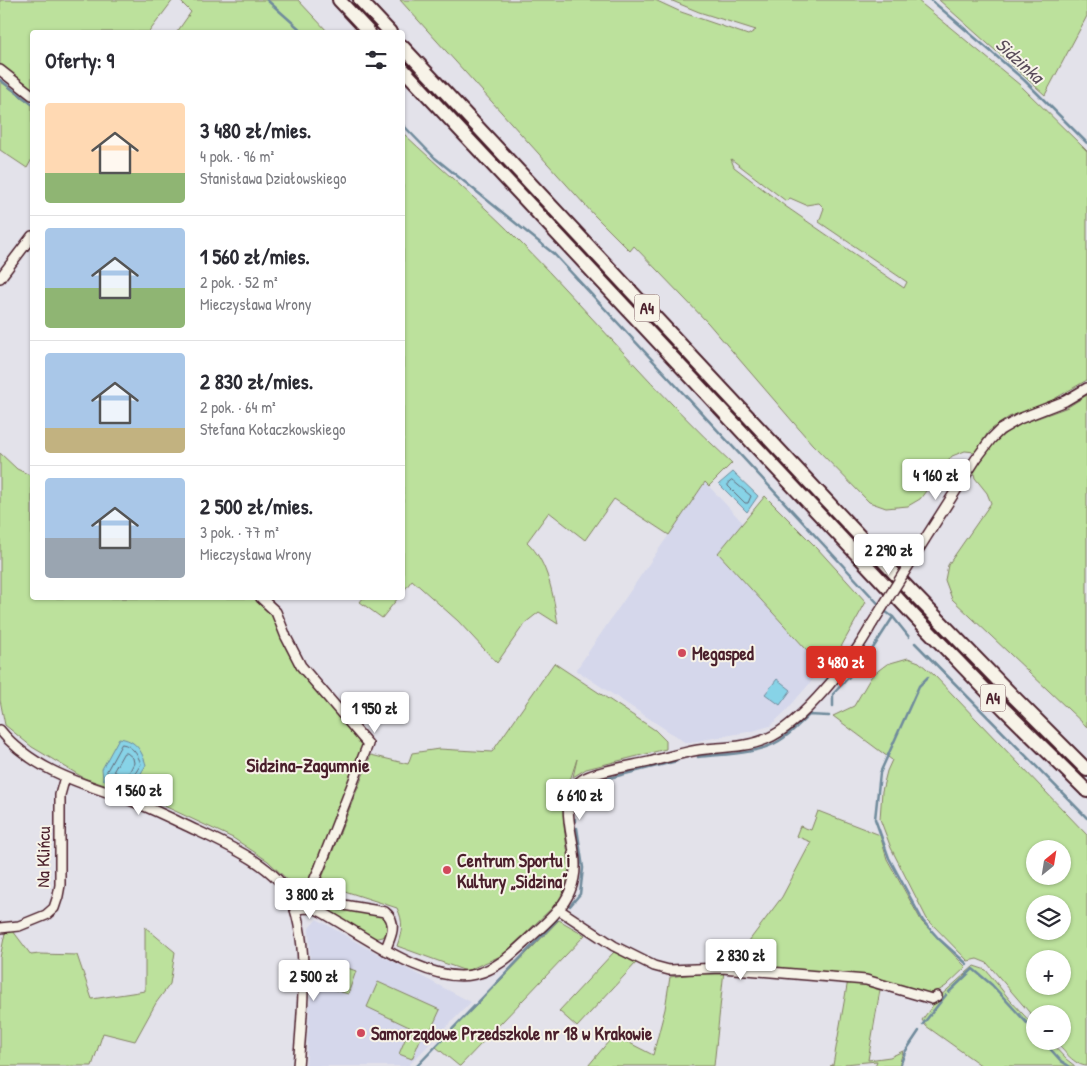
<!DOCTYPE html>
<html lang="pl">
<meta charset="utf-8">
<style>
body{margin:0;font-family:"Patrick Hand",sans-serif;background:#f7f7f7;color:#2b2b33;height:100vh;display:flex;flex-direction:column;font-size:19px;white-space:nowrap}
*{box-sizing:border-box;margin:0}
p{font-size:16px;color:#7c7c81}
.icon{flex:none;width:28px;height:28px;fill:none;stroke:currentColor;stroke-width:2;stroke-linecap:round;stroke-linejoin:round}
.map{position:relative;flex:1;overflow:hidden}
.side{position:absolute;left:30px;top:30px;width:375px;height:570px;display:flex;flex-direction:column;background:#fff;border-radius:5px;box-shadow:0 1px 4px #0004}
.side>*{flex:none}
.needle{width:32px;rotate:30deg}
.controls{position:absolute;left:1026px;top:840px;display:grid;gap:10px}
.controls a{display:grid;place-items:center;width:45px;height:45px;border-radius:50%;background:#fff;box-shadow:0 1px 4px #0004;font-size:25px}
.price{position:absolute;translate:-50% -42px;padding:0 11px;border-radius:5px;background:#fff;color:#222;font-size:16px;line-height:32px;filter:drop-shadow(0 1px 2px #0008)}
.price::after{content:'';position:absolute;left:50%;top:30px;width:15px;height:11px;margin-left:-8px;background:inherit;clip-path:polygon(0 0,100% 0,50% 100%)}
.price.selected{background:#d93025;color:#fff}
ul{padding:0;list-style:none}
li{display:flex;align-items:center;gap:15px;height:125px;padding:0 15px}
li+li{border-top:1px solid #e1e1e2}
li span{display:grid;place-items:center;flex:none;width:140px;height:100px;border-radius:5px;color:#555}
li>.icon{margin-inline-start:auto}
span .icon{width:60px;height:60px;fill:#fffc;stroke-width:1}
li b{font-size:21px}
h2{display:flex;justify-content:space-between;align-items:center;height:60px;padding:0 15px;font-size:21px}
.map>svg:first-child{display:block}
.built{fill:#d5d7eb}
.green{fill:#bce19c;stroke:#838064;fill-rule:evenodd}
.water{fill:#87d3e7;stroke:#6f8b9c}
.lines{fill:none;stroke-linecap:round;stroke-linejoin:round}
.shore{stroke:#626776;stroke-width:1}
.stream{stroke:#6f8b9c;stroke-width:2.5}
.minor-casing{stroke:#4a1f2b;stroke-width:12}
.highway-casing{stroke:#4a1f2b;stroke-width:16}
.minor{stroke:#f7f3e8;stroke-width:9}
.highway{stroke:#f7f3e8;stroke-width:12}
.minor-bridge-casing{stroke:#4a1f2b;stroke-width:12;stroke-linecap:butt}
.minor-bridge{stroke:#f7f3e8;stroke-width:9}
.poi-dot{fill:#d1495b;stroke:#f7f3e8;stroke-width:2}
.labels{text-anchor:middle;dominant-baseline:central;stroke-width:4;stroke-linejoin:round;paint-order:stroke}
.shield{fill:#f7f3e8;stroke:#7e5f64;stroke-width:1}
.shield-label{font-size:16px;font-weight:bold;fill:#4a1f2b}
.poi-label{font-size:18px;font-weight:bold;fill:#4a1f2b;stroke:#f7f3e8;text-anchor:start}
.street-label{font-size:18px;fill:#4a1f2b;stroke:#f7f3e8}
.water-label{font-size:19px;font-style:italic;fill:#594c5a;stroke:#f7f3e8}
.neighbourhood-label{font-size:19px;font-weight:bold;fill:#4a1f2b;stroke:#f7f3e8}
</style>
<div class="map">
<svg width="1087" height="1066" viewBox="0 0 1087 1066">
<rect width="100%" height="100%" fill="#e3e2ea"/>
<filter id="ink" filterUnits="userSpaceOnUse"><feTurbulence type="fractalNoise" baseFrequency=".02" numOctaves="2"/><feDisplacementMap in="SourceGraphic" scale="10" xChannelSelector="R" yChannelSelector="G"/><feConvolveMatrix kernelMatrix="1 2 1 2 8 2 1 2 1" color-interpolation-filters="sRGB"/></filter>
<g filter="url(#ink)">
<!-- built -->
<g class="built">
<polygon points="705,482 743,523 719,554 823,668 785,712 770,726 753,731 686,743 576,670"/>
<polygon points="317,919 365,947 471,1002 408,1066 306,1066 311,985 309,928"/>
</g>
<!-- green -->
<g class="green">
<polygon points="0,0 173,0 149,32 32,32 32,89 31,89 0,65"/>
<polygon points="179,0 298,0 328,32 177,32 191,12"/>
<path d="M400,0H655L681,12L748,35L756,30L699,12L670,0H917L1020,85L1087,151V380L1049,402L1009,417L989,431L975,452L965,451L952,456L920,499L908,506L886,508L869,502L812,444L708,323L634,246L630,251L594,215ZM731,159L786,201L790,198L806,205L819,203L824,208L819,222L907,282L904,288L785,206L734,167Z"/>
<polygon points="939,0 1087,0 1087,16 1045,95"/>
<polygon points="0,81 32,105 32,159 27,168 0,150"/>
<path d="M403,133C442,170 484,205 522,244C593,316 657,394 732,463L709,486L705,482L669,535L614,499L585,540L549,512L527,542C549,563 553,596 558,624L539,612L525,623L497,663L458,621L412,580L403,592Z"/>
<polygon points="1087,395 1087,727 952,599 945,580 948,565 991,503 987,493 975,478 974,474 975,468 992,445 1013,427 1068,407"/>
<polygon points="0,453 17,469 32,476 32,598 254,598 264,604 333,709 364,747 310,879 300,892 268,861 233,838 160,804 84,778 32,747 5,725 0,700"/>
<polygon points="765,496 817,548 866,602 827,672 718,553"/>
<polygon points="363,598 398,598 382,618 360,602"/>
<path d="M908,658L919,662L934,675L1087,835V1066C1075,1066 1063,1050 1055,1041H1062V1014H1035V1019L987,963L977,959L968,961L927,919L891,848L880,819L882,791L887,771L892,760L833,716L854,706L871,677L879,670L887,664ZM1035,849H1062V876H1035ZM1035,904H1062V931H1035ZM1035,959H1062V986H1035Z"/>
<path d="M554,663L655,730L666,741V749L586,769L573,777L577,759C572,775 565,792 564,808C561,845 580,867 557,903L503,955L466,971L397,946C402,931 404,922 397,908L320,883L371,755L408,764L412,753L439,749L492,752Z"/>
<polygon points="818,811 880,835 887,859 922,922 966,967 946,986 938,991 926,994 867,978 731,965 782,897 811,842 796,836 800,826 811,830"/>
<polygon points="328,908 383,916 388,923 388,931 383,937 374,939 327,911 326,910"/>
<polygon points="559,920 585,935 460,1066 459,1066 436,1047"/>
<polygon points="145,927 175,952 170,984 156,1003 135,1041 103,1033 92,1066 0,1066 0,958 5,933 13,931 31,955 39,954 77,955 92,999 145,991"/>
<polygon points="614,952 636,963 577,1027 559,1011"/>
<polygon points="334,963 356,971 348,994 326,987"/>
<polygon points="974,966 986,970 1010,1000 1035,1027 1035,1041 1049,1041 1066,1059 1075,1066 982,1066 926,1026 922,1020 939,997"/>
<polygon points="724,970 714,1066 588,1066 614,1035 653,1055 665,1009 670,977"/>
<polygon points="848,980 880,990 868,1060 890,1057 903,1051 899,1066 875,1066 877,1061 845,1064 844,1066 830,1066 833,1065"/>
<polygon points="378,982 440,1010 428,1036 367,1007"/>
<polygon points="409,1030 422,1035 412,1059 399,1054"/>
</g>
<!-- water -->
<g class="water">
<polygon points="733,472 758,496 747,512 719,484"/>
<polygon points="777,679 791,690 780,705 765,694"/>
<path d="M119,738C136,740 142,751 146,765L137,780L127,790L121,789L103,779L102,769Z"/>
</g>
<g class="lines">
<!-- shore -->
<g class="shore">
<polygon points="732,480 751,496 748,503 745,503 728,486 728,483"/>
<path d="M122,744C132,745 138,755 141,764L133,777L124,784L108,776L107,771Z"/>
<polygon points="124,753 127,753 133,758 134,763 129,773 123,777 114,771"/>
</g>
<!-- stream -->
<g class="stream">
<polyline points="267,0 303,32"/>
<polyline points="931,0 1024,80 1087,143"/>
<polyline points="0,80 32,104"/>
<polyline points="402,124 435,158 554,254 886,612 893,617 909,637"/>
<polyline points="915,643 1087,818"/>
<polyline points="928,677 919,686 880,773 875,819 889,858 923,921 939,939 967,964"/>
<polyline points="833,706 833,694 866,659 893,617"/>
<path d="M698,757C723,754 756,755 779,741C790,735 799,724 809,715L829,716"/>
<path d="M575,809C576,798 578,789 589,783L677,761"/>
<polyline points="575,819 575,821"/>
<polyline points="570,906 580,894 583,868 577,828"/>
<polyline points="949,992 973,969 992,985 1035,1032"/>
<polyline points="923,1024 946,995"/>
<polyline points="1043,1041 1061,1061 1069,1066"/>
<polyline points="417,1066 557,920"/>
<polyline points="900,1066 905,1052 919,1031"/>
</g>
<!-- minor casing -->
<g class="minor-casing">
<g id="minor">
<polyline points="0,70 32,95"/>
<polyline points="0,278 32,236"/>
<polyline points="925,539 976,459 991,439 1000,430 1019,419 1065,401 1087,388"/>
<polyline points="261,598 276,612 286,637 301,666 368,744 320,867 308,894 307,908"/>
<path d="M0,730C28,765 72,781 113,794C138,802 160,813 183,824C216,840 278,864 292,901C310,946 302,1018 298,1066"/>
<path d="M292,899L326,902L385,912C398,922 391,937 385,950"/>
<path d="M295,909L307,908L316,909C357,930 428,987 476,974C496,969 510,956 524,943C539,929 563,910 570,891C575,879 576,865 574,853C572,830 557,793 585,778C601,770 631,766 649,762C665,758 681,753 698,750C720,747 745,748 766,739C801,725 854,658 872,624"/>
<polyline points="558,909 614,946 654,966 669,970 722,968 866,980 932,999 937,996"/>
<polyline points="0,928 19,926 46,915 54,908 58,896 60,885 60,795 65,777"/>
</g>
</g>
<!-- highway casing -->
<g class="highway-casing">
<g id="highway">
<polyline points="339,0 369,32"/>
<polyline points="360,0 390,32"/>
<polyline points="402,46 910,590 1014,697 1087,770"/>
<polyline points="402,68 917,619 1003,708 1087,791"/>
</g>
</g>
<!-- minor -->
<use href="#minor" class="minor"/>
<!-- highway -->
<use href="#highway" class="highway"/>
<!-- minor-bridge casing -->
<g class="minor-bridge-casing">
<polyline id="minor-bridge" points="872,624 925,539"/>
</g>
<!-- minor-bridge -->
<use href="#minor-bridge" class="minor-bridge"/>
</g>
</g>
<!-- markers -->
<g class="poi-dot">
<circle cx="682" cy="653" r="5"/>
<circle cx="447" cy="870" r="5"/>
<circle cx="361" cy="1033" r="5"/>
</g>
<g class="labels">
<!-- shield labels -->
<g class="shield">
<rect x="634.5" y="294.5" width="25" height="27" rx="4"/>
<rect x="980.5" y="684.5" width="25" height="27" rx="4"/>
</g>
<g class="shield-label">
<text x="647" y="308">A4</text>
<text x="993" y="698">A4</text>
</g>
<!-- poi labels -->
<g class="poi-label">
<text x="692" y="653">Megasped</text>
<text x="457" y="860">Centrum Sportu i<tspan x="457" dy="21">Kultury „Sidzina”</tspan></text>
<text x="371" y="1033">Samorządowe Przedszkole nr 18 w Krakowie</text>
</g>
<!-- street labels -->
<g class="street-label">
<text transform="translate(43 857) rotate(-89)">Na Klińcu</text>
</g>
<!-- water labels -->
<g class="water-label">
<text transform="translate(1020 60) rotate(42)">Sidzinka</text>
</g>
<!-- neighbourhood labels -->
<g class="neighbourhood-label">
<text x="308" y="765">Sidzina-Zagumnie</text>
</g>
</g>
</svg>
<div class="controls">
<a><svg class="needle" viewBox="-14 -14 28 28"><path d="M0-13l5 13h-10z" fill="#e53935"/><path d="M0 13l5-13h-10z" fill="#7c7c81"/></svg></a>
<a><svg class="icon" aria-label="layers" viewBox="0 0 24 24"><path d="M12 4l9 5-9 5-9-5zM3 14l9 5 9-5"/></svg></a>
<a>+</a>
<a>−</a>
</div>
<b class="price" style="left:936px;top:501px">4 160 zł</b>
<b class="price" style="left:889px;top:576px">2 290 zł</b>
<b class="price selected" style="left:841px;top:688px">3 480 zł</b>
<b class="price" style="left:375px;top:734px">1 950 zł</b>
<b class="price" style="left:139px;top:816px">1 560 zł</b>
<b class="price" style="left:580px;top:821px">6 610 zł</b>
<b class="price" style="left:310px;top:920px">3 800 zł</b>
<b class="price" style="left:741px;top:981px">2 830 zł</b>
<b class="price" style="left:314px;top:1002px">2 500 zł</b>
<section class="side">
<h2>Oferty: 9<svg class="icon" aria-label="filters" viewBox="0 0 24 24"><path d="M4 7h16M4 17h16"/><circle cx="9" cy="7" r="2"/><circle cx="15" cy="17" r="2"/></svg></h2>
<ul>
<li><span style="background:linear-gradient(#ffd9b3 70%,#8fb573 0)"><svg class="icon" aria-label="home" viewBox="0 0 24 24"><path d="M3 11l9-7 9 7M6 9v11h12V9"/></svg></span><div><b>3 480 zł/mies.</b><p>4 pok. · 96 m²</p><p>Stanisława Działowskiego</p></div></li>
<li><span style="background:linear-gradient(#a9c7e8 60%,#8fb573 0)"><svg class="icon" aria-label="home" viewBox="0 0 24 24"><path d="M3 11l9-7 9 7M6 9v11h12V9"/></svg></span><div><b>1 560 zł/mies.</b><p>2 pok. · 52 m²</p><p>Mieczysława Wrony</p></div></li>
<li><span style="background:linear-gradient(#a9c7e8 75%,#c2b280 0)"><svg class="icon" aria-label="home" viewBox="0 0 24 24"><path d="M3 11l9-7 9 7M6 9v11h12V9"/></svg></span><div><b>2 830 zł/mies.</b><p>2 pok. · 64 m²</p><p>Stefana Kołaczkowskiego</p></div></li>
<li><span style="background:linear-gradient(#a9c7e8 60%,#9aa5b1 0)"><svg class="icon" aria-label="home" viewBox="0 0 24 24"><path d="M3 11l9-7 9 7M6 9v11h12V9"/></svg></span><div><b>2 500 zł/mies.</b><p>3 pok. · 77 m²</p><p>Mieczysława Wrony</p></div></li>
</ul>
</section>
</div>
